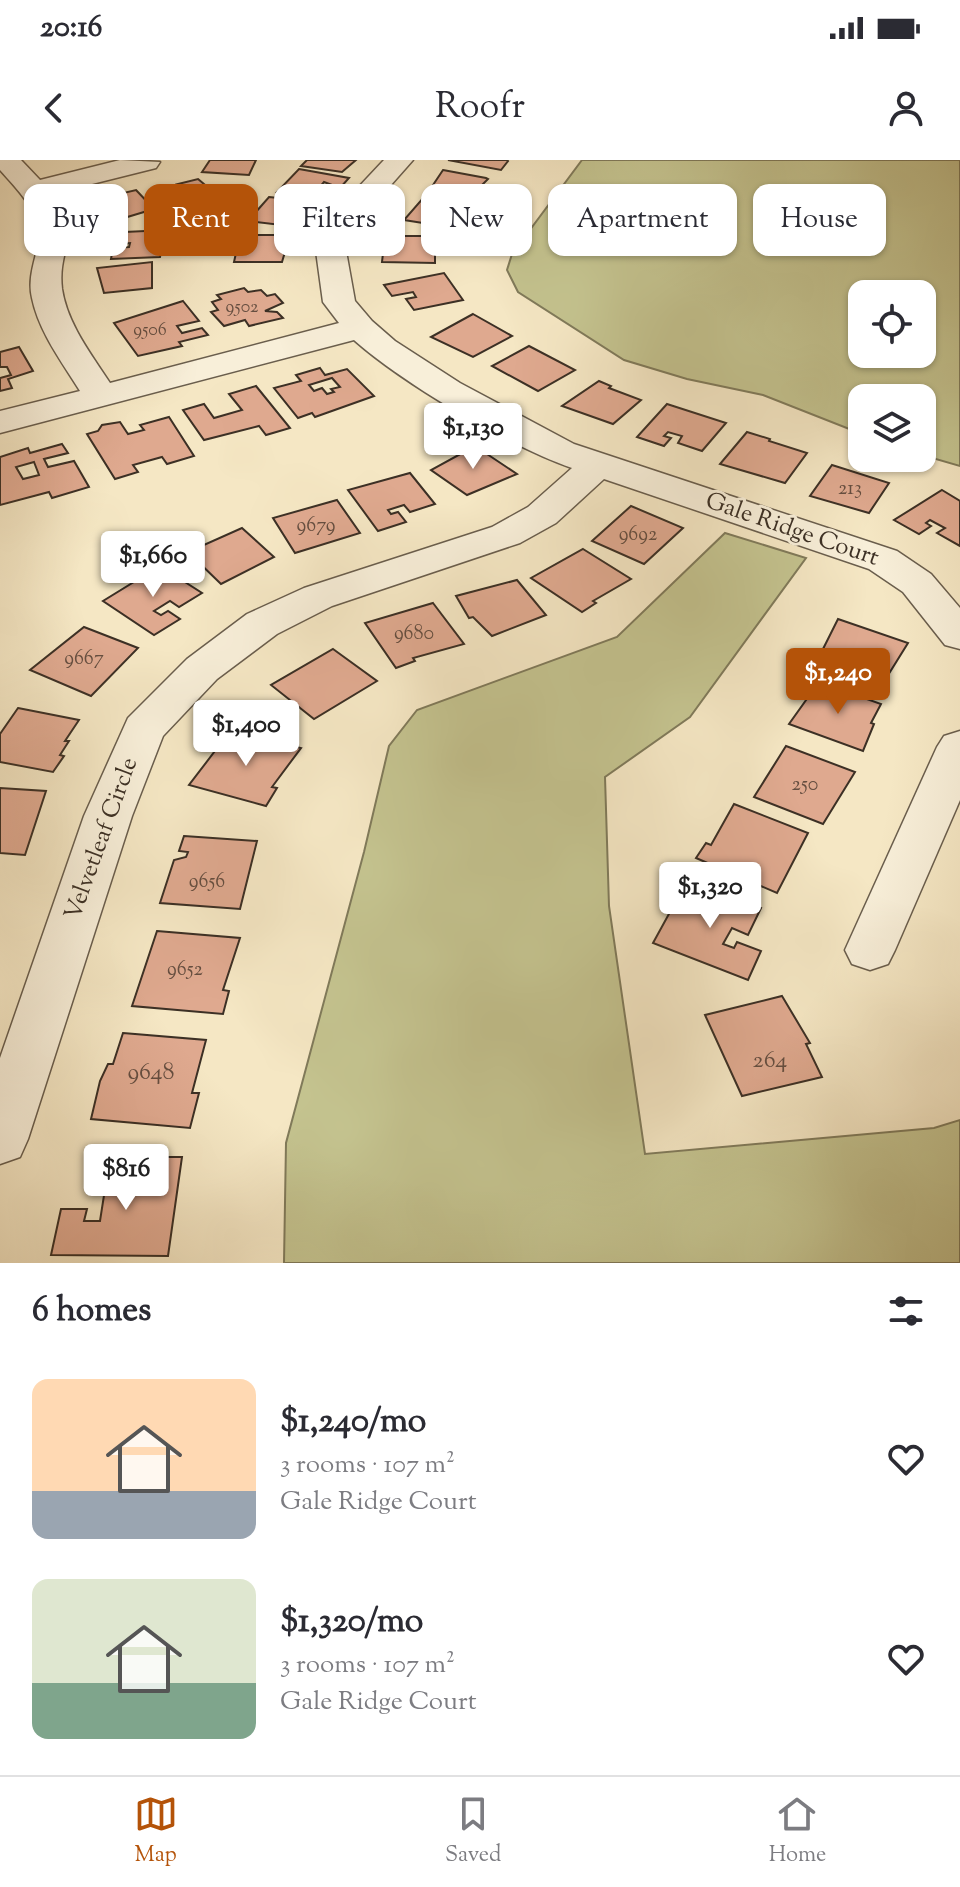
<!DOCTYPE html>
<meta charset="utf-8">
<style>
body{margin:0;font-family:"Sorts Mill Goudy",serif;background:#f7f7f7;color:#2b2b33;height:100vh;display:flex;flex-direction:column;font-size:30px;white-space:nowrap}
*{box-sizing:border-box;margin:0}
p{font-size:26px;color:#7c7c81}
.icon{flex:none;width:44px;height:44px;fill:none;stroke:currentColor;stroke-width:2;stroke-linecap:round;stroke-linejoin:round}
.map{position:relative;height:1103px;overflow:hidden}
.drawer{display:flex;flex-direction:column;background:#fff;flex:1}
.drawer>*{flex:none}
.guide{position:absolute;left:24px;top:24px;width:912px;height:72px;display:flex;gap:16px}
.controls{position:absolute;left:848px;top:120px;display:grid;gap:16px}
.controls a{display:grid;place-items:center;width:88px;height:88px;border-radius:16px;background:#fff;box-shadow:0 2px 6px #0004;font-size:40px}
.price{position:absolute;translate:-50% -68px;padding:0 18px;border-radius:8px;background:#fff;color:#222;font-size:26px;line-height:52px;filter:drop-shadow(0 2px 4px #0008)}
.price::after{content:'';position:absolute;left:50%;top:48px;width:24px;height:18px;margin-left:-12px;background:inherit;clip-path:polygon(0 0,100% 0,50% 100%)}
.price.selected{background:#b45309;color:#fff}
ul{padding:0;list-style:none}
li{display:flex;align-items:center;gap:24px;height:200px;padding:0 32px}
li span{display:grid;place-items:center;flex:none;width:224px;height:160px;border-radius:16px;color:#555}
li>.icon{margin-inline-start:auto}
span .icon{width:96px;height:96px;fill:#fffc;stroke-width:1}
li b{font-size:34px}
h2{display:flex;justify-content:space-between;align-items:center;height:96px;padding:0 32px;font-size:34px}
.pill{padding:0 28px;border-radius:16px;background:#fff;box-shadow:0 2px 6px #0004;font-size:28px;line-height:72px}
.pill.selected{background:#b45309;color:#fff}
.status{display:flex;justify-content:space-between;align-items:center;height:56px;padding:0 40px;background:#fff;direction:ltr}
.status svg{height:22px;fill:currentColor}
header{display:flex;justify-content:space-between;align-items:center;height:104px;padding:0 32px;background:#fff;font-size:36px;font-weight:600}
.menu{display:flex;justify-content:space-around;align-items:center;height:112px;border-top:2px solid #e1e1e2;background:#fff;font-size:22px;color:#7c7c81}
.menu a{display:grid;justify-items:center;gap:4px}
.menu .selected{color:#b45309}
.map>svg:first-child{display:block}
.green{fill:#c4c38f;stroke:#807a5a;stroke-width:2;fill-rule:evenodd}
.building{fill:#dfa98f;stroke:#3c3025;stroke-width:2;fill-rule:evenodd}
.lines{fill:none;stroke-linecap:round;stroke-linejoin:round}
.minor-casing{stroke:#6a5e4d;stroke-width:3}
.minor{fill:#f8efd9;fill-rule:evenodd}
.labels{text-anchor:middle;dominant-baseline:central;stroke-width:6;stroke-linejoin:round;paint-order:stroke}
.far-number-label{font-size:18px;fill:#654e40}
.number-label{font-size:20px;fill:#654e40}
.street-label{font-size:24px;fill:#3c3025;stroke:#f8efd9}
.near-number-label{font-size:24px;fill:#654e40}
</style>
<div class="status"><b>20:16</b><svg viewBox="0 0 49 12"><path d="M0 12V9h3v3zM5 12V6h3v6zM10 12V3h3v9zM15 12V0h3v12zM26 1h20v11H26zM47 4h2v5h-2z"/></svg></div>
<header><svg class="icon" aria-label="back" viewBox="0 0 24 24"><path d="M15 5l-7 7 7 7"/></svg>Roofr<svg class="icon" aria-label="person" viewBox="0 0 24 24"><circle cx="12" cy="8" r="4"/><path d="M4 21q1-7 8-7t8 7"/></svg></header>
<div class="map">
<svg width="960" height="1103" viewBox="0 0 960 1103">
<rect width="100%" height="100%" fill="#f5e7c4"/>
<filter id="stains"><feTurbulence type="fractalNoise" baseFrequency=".0025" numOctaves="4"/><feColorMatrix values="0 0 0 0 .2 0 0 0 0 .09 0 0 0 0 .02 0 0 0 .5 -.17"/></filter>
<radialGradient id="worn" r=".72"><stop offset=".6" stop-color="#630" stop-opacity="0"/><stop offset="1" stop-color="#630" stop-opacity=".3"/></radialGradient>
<!-- green -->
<g class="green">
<path d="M582,0H960V306L922,295V238H862V274L763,235L687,219L624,200L518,132L507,110L512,94ZM862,134H922V194H862Z"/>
<polygon points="725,373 806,398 690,557 605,617 609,746 645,994 934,968 960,960 960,1103 284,1103 286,983 364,692 389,586 417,550 617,477"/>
</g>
<!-- building -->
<g class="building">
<polygon points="210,0 256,0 249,15 202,12"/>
<polygon points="307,0 356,0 342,12 301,6"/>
<polygon points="448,0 507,0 508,1 501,10"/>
<polygon points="299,9 349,18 340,28 324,22 319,28 328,29 319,39 277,32"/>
<polygon points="443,10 486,18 488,19 470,37 429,31"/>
<polygon points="198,19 223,40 172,53 155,34 192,30 178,24"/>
<polygon points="136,30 154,49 104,64 85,42"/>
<polygon points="269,37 315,42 316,44 298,67 248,61"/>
<polygon points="424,37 467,44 448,67 404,60"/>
<polygon points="166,70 160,97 111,99 113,88 129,87 130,83 102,85 104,73"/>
<polygon points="240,75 290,75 282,102 234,102"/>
<polygon points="385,76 439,76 435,83 435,103 382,102"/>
<polygon points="152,102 152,128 104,133 97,108"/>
<polygon points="444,113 463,140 414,150 406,139 416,137 413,132 392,136 384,125"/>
<polygon points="244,128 248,132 261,130 267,136 275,134 283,143 265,151 277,152 283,158 249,166 245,160 224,166 211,152 218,150 212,142 221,139 217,135"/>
<polygon points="183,141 199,161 177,166 182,173 202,168 208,175 179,182 182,186 138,196 114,163"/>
<polygon points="473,154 512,176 473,197 431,177"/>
<polygon points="529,186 575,210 538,231 492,206"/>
<polygon points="19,187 33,211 8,219 12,228 0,231 0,218 11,215 7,207 0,207 0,192"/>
<path d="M320,208L325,215L347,209L374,236L315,257L312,253L298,258L274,228L301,221L296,215ZM332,218L340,227L331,229L334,232L327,234L322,228L314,231L309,225Z"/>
<polygon points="599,221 611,226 609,228 641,240 613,264 562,246"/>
<polygon points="256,226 290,268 266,275 259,266 204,280 183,250 204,244 214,258 242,250 229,234"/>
<polygon points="667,244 726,263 702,291 678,283 682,276 668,272 664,276 671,278 664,286 637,277"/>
<polygon points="169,257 194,296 167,304 162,297 133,305 138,312 115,319 87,274 98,271 102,265 120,262 128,274 144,270 140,265"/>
<polygon points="747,272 770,279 769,281 807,293 785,323 720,304"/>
<path d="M62,284L68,293L44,299L48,307L74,301L89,327L52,338L49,332L0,345V297L28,288L30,293ZM34,302L39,315L23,319L16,307Z"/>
<polygon points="475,286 517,314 467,335 431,310"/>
<polygon points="832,305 889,323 869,353 810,336"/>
<polygon points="410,313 435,344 410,352 404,345 388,350 391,354 398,352 406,362 378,371 348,330"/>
<polygon points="942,330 960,341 960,386 937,373 945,368 930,360 926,363 931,366 919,374 894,360"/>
<polygon points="337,340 360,373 295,393 273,358"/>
<polygon points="631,346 683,368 644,404 592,381"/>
<polygon points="242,368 274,397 221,424 188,392"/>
<polygon points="583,389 631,419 593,441 596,443 582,452 531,418"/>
<polygon points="160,406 202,433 179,447 170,441 154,451 161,455 168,451 180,459 154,475 103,441"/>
<polygon points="517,420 546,455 492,476 473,457 469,458 456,436"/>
<polygon points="433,443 464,484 413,498 415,501 396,508 365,463"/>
<polygon points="838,459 908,483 880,528 815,505"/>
<polygon points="84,467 138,488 91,536 30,510"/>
<polygon points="333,489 377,521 314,559 271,525"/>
<polygon points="819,522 881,544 871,563 874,564 863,591 789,564"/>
<polygon points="18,548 79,560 65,581 69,581 60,595 64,596 53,612 0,602 0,574"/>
<polygon points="231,570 301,588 272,627 277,628 266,646 189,625"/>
<polygon points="786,586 855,612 823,664 754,637"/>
<polygon points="0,628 46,631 25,695 0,693"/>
<polygon points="734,644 808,673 777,733 696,698 706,683 711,685"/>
<polygon points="184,676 257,681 240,749 160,743 174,700 186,697 188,692 179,691"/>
<polygon points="687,721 761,748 748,775 732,768 723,784 734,788 737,782 761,791 748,820 653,783"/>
<polygon points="157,771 240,778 223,830 229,831 223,854 132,846"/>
<polygon points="782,836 810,883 806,884 822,917 742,936 705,855"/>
<polygon points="123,873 206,880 192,933 199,933 190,968 91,959 100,921 108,904 113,904"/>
<polygon points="110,997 182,997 168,1096 51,1095 61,1049 87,1049 84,1061 100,1061"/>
</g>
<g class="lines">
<!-- minor casing -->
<g class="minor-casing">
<g id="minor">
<path d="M0,0H21L40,20L120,0L160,2L156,8L52,34C83,79 57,87 62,129C67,163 91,194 110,223L339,163L323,142L316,91L353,33L384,0H413L375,43L346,91L355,141L372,161L395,181L460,223L574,284L897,391L931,414L960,448V489L945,485L903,432L869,409L604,319L556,363L520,383L332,446L277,474L217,519L163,576L132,656L28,979L20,997L0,1004V898L84,656L128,558L187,499L247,454L304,428L492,367L528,347L572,308C509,286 404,224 354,180L0,273V251L80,231C62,202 39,172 32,138C28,121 33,106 37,90C45,55 21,34 0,10Z"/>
<polygon points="960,571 960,640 895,790 888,804 870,810 852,804 845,790 937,587 944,576"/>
</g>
</g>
<!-- minor -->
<use href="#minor" class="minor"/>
</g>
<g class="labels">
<!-- far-number labels -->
<g class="far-number-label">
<text x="242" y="148">9502</text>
<text x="150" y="171">9506</text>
</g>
<!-- number labels -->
<g class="number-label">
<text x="850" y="329">213</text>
<text x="316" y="366">9679</text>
<text x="638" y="375">9692</text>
<text x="414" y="474">9680</text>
<text x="84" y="499">9667</text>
<text x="805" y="625">250</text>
<text x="207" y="722">9656</text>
<text x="185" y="810">9652</text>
</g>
<!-- street labels -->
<g class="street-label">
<text transform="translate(792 370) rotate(19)">Gale Ridge Court</text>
<text transform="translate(102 679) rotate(-70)">Velvetleaf Circle</text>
</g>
<!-- near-number labels -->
<g class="near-number-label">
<text x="770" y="901">264</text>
<text x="151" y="913">9648</text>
</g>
</g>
<rect width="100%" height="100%" filter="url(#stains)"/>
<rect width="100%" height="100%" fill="url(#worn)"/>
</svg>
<div class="controls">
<a><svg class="icon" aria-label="locate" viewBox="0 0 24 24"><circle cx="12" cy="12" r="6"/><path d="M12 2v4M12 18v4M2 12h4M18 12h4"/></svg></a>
<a><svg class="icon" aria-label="layers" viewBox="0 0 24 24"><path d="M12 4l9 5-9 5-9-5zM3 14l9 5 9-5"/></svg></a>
</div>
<b class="price" style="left:473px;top:311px">$1,130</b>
<b class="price" style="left:153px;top:439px">$1,660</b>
<b class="price selected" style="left:838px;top:556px">$1,240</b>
<b class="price" style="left:246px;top:608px">$1,400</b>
<b class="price" style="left:710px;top:770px">$1,320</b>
<b class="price" style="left:126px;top:1052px">$816</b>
<div class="guide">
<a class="pill">Buy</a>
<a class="pill selected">Rent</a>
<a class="pill">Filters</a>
<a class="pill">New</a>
<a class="pill">Apartment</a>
<a class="pill">House</a>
</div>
</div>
<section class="drawer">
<h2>6 homes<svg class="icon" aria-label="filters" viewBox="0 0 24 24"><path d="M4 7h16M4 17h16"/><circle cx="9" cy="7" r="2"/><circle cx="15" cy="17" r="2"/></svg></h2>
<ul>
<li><span style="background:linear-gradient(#ffd9b3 70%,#9aa5b1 0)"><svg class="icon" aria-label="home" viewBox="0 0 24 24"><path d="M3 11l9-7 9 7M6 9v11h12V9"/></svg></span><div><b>$1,240/mo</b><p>3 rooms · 107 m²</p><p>Gale Ridge Court</p></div><svg class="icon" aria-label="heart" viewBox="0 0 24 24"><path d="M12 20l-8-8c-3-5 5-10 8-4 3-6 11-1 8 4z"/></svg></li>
<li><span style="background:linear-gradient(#dfe7d0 65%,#7fa58c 0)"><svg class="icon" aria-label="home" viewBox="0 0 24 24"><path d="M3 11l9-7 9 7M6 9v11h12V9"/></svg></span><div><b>$1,320/mo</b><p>3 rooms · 107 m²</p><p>Gale Ridge Court</p></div><svg class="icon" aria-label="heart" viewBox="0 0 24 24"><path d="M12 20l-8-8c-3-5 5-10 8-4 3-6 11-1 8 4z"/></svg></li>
</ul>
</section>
<nav class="menu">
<a class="selected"><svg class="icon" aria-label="map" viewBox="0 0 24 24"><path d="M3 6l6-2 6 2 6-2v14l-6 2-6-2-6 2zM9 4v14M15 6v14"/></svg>Map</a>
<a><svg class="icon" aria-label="saved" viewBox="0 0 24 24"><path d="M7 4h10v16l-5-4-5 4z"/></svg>Saved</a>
<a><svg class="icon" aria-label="home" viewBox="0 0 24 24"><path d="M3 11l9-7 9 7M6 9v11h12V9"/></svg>Home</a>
</nav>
